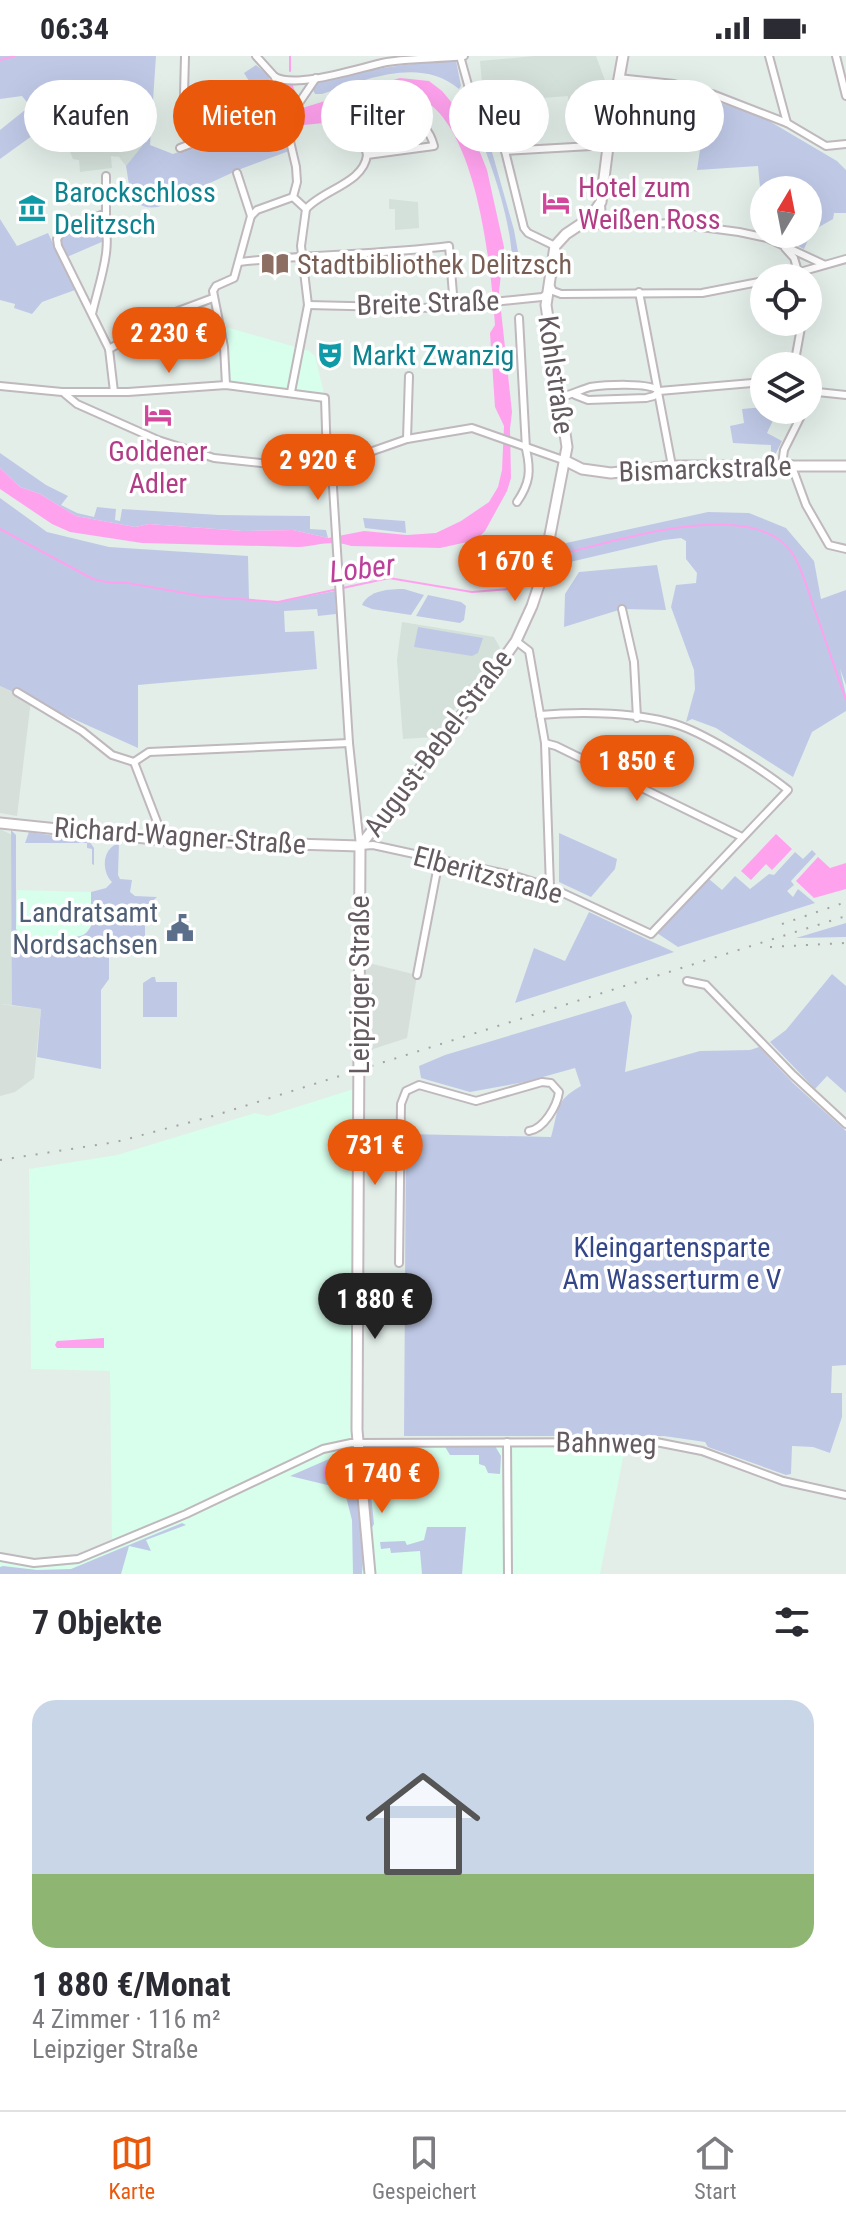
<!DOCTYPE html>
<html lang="de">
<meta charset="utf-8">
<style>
body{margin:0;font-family:"Roboto Condensed",sans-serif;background:#f2f2f3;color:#2b2b33;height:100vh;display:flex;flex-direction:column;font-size:30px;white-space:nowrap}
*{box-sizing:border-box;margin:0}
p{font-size:26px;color:#7c7c81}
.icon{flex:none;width:44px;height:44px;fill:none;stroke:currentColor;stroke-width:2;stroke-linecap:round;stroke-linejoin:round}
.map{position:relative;height:1518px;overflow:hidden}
.side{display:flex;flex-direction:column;background:#fff;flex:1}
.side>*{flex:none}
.hud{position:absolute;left:24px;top:24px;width:798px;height:72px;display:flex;gap:16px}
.needle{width:52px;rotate:10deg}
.fabs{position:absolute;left:750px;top:120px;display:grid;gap:16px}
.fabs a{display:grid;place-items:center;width:72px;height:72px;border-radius:50%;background:#fff;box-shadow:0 8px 32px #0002;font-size:40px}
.price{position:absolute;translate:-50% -68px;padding:0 18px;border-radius:28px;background:#ea580c;color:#fff;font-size:26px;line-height:52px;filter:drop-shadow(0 2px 4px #0008)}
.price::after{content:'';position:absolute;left:50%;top:48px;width:24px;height:18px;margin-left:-12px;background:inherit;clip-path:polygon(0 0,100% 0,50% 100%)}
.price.active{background:#222;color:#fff}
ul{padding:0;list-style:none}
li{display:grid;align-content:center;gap:16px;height:424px;padding:0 32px}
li+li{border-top:2px solid #e1e1e2}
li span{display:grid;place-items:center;height:248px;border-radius:24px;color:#555}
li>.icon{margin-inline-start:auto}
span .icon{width:144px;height:144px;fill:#fffc;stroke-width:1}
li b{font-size:34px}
h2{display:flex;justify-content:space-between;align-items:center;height:96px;padding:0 32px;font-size:34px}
.chip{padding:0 28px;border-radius:36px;background:#fff;box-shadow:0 8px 32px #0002;font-size:28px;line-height:72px}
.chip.active{background:#ea580c;color:#fff}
.status{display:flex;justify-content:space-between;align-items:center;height:56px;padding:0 40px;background:#fff;direction:ltr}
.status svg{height:22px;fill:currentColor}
.tab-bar{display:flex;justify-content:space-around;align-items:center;height:112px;border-top:2px solid #e1e1e2;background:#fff;font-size:22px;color:#7c7c81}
.tab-bar a{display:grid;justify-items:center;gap:4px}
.tab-bar .active{color:#ea580c}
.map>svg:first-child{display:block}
.commercial{fill:#d8feec}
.industrial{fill:#d7dfdb}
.education{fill:#d4e0da}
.green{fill:#bfc9e6}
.water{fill:#ffa2ee}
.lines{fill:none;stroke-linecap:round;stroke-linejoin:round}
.stream{stroke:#ffa2ee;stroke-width:2}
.street-casing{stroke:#bfb8bd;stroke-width:10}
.secondary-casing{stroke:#c2b9be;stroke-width:13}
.street{stroke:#fff;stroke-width:6}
.secondary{stroke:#fff;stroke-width:9}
.rail{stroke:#a6a3a5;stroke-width:2;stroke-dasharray:2 10;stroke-linecap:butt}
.labels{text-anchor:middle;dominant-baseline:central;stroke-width:7;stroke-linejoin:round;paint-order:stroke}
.hotel-label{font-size:28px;fill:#b23c85;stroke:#fff;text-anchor:start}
.culture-label{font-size:28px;fill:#0d838f;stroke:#fff;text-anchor:start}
.education-label{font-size:28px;fill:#785e54;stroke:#fff;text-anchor:start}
.street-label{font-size:28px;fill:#645b61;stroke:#fff}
.service-label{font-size:28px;fill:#4e5e75;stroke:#fff;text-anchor:end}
.park-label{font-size:28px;fill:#34468a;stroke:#fff}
.water-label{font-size:30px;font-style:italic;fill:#bc409b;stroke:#fff}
</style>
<div class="status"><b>06:34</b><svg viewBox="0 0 49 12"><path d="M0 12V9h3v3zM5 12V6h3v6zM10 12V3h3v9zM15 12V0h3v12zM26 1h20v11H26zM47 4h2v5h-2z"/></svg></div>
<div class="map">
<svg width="846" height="1518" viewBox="0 0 846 1518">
<rect width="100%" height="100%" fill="#e3eee9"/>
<!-- commercial -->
<g class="commercial">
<polygon points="219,269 309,295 315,300 325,342 226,329"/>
<polygon points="17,834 91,836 91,870 83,880 23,882 16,873"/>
<polygon points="354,1033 351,1397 401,1387 507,1386 625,1392 600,1518 0,1518 0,1501 34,1507 78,1503 112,1489 110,1315 31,1313 29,1113 117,1099 255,1057 268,1060"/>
</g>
<!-- industrial -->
<g class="industrial">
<polygon points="0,630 31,644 17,760 0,757"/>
<polygon points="365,906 417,919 407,982 367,995"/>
<polygon points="0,948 41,953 34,1022 15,1036 0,1040"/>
</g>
<!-- education -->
<g class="education">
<polygon points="534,0 596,0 606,27 600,72 570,72 568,40 529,43 530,59 497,61 483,40 480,5"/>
<polygon points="91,61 111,62 148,84 126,110 119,101 111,100 112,112 80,116 79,104 73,103 69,93 63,68"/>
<polygon points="389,143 418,146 419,172 395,174 395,153 389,153"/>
<polygon points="402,566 494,581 500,592 434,681 403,683 397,604"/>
<polygon points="0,773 12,779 12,949 0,948"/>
</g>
<!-- green -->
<g class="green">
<path d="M0,0H156L150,89L173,98L247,71L276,63L280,64L289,95L238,114L158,151C129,155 130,132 126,110L143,89L113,63L98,62L36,77L0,103V74L30,50L22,40L0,43Z"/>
<path d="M456,5L461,30L459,33C420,0 367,23 322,38H315L313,34L318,26C363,13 410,7 456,5Z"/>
<polygon points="256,9 268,19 272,29 254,33 244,17"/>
<polygon points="715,45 764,62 837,105 846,114 846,157 834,157 833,163 812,175 804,193 775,178 808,178 808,134 764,134 764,172 758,110 697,114 704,67 712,61"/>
<path d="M470,57L473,58L492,96L514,174L518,196L512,214C514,168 489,100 470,57Z"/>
<polygon points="0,163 17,190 48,177 75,234 42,246 32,258 14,252 15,248 0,244"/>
<polygon points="97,165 104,169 104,185 67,201 61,190 61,182"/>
<polygon points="764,351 764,354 778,354 767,377 782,385 775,399 771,399 771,389 733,387 730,370 744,367 742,353"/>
<polygon points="0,397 46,429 68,440 61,449 77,457 94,461 97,451 116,453 115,464 120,465 122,453 219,459 310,460 310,473 326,474 328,482 293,474 243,475 149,468 135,471 76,460 40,438 20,431 0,412"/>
<polygon points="0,442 47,476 109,491 248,500 249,544 278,546 335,535 336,558 318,560 317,553 284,555 285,576 314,575 317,613 138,629 138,692 0,630"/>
<polygon points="708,456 749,457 786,472 814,505 821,543 846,534 846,629 840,613 846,639 846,655 812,676 793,721 716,672 692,663 686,666 695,633 694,614 671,551 676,529 696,527 697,517 686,503 686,485 681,482 664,484 553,510 557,489"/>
<polygon points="363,462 405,465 406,477 365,472"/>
<polygon points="657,509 666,554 622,553 564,571 565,538 579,516"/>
<path d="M404,533L424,539L411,559L372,553L362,549C369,534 389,533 404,533Z"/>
<polygon points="428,539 461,546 466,550 464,564 460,567 416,560"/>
<polygon points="418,571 483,582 478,597 472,600 414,591"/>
<path d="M11,774L16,779V873L23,882L75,881C83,880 87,878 91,870V836L106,832L112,826C101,815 102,792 119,787L118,819L120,823L132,824L130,836L135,840L157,841L145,852V886L109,888V923L101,934V1013L37,1001L41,953L12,949Z"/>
<polygon points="29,776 89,785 94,792 94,809 92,808 92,793 87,792 87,787 25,787"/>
<polygon points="559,777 617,803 615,813 591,841 559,826"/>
<polygon points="812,794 816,798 791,825 794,829 787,835 793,841 798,833 815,847 678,891 657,877 709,823 722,834 735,820 750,833 769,818 774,819 795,796 803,803"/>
<polygon points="589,856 674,896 515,947 534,892 565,905"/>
<polygon points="846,867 846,881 796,882"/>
<polygon points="832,918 846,930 846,1037 827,1020 815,1033 770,986 786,974"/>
<polygon points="152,921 155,921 156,926 177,926 177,961 143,961 143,927"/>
<path d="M625,945L632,960L625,1016L700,995L750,994L759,991L793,1027L846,1075V1309L832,1310L831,1337H842V1361L830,1397L813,1391L792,1390L791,1418L786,1419L708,1391L705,1386L664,1380H404L406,1078L551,1081C559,1054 554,1045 581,1030L575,1012L525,1026L470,1036L421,1022L419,1010L445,999Z"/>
<path d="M407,1389L409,1395L403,1392L376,1397V1403L368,1409L374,1468L370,1475L364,1409C367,1387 389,1391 407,1389Z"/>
<polygon points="444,1389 495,1390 501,1400 500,1418 488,1417 485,1410 479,1408 479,1399 450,1399"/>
<polygon points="346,1394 352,1400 364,1494 362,1518 353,1518 352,1464 344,1433 290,1420 336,1400 345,1400"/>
<polygon points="182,1467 186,1469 146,1484 151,1495 129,1490 121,1518 0,1518 0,1511 3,1510 37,1514 71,1513"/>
<polygon points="427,1471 466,1471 462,1518 422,1518 420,1495 391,1497 390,1492 381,1493 380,1486 405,1485 407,1489 424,1484"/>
</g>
<!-- water -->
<g class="water">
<path d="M400,22L429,25L442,35L468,66L487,114L504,191L499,236L512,356L510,373L511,422L507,435L485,475L476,484L440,492L351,490C334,483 316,490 298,491L142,487L70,476L52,468L0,433V412L20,431L40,438L76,460L135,471L149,468L243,475L293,474L328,482L364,475L407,479L436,477L461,465L489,446L498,431L502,414L504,370L495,351L490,277L495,269C491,213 477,51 408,38L334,66L294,70L292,57L294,54L287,29H293L299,53Z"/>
<polygon points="776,778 792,793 772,814 766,808 751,824 741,815"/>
<polygon points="818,801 830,812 846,807 846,833 814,842 796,825"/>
<polygon points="104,1282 104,1292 57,1292 55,1289 57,1285"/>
<circle cx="335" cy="1416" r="12"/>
</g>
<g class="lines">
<!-- stream -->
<g class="stream">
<polyline points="290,0 290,15"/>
<polyline points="0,4 15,0"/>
<polyline points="0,473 93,523 111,527 128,527 201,540 278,546 389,522 472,536 511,533 522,530 533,501 542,497"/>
<path d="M549,498L557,499C615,486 757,437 794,500C803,515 808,535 814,552C825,582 835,613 846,644"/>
</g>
<!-- street casing -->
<g class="street-casing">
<g id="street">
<polyline points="185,0 184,39 193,87"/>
<polyline points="256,0 275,21"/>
<polyline points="460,0 470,36 505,95 524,172 528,177 555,190"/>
<polyline points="769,0 787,67"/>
<polyline points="836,0 846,40"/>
<polyline points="275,21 296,111 297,126 293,141 306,153 301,190 308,249 291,336"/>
<path d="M275,21C298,33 361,11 387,6C412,2 438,3 464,0"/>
<polyline points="618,22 674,28 712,38 787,67 826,90 846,88"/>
<polyline points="180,92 299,47 316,22"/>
<polyline points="505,95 609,89"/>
<polyline points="601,149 602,163 611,168"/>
<path d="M306,153C322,134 364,127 367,99L434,90C423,49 389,66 361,74L367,99"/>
<polyline points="251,160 257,154 293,141"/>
<polyline points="106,164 106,120"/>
<polyline points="586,166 605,170 671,167 739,176 767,182 823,208"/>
<polyline points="785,192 794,202 800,222"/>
<path d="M239,206C309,198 379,199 449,190L454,250"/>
<polyline points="779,222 846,203"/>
<polyline points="550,229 553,235 561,238 702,237 764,225"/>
<polyline points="639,236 672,410"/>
<polyline points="308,249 432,252 542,241 547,238"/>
<path d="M92,258C98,229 116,186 101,159L61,177L57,183L58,190L109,293L114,336"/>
<polyline points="109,293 178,255 213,242"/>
<polyline points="794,310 802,266"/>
<polyline points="226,329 224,291 213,235 216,230 234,222 251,160 237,117"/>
<path d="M0,330L62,336H128L226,329L325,342L327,404L332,415L349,687L360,790L373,789L515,820L550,831L651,878L788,734C763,714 711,681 681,670C642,656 581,655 540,659"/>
<polyline points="808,335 846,339"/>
<polyline points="65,338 77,348 158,384 214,402 289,410 330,410 407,383 472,372 566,405"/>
<polyline points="575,339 588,344 646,342 654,340 659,335 764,326"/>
<path d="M560,341C571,339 580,334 590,331C604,329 650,326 659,335"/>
<polyline points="407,383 409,320"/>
<polyline points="782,408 784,394 804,354"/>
<polyline points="791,408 806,449 829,489 846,493"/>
<path d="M517,446C530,427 531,415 526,393L519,262"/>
<polyline points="622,553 634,606 637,662"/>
<polyline points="516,585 529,595 545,687 550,831"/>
<polyline points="17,636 82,675 112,699 134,706"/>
<polyline points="545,687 556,690 742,781"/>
<polyline points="134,706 149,696 349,687"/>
<polyline points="134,706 164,784"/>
<polyline points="417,919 439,804"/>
<polyline points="687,925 706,929 793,1019 846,1068"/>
<path d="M399,1207L401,1048L406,1035L419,1029L476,1045L542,1026L551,1027L559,1036C557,1050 544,1073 529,1075"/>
<polyline points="507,1386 508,1518"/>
<polyline points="0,1501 34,1507 78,1503 186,1458 323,1393 351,1387 656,1386 702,1395 783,1425 846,1439"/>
</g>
</g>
<!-- secondary casing -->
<g class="secondary-casing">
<g id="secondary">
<polyline points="566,405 582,413 611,417 672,410 846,410"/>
<polyline points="0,767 164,784 360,790"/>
<polyline points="360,790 481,634 516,585 532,550 542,520 567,391 546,249 555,190 566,178 590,162 601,146 611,67 623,0"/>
<polyline points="360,790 357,1374 370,1518"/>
</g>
</g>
<!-- street -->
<use href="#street" class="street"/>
<!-- secondary -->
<use href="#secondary" class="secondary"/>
<!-- rail -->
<g class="rail">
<polyline points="782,868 846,846"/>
<polyline points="770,891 846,887"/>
<polyline points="0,1104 116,1086 213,1060 846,860"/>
</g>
</g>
<!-- icons -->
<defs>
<g id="hotel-bare" transform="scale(2.16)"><path d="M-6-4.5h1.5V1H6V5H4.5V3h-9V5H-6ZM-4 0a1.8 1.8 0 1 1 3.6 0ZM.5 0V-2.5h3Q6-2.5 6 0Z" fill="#d1479c" stroke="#fff" stroke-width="2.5" paint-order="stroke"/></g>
<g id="museum-bare" transform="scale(2.16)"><path d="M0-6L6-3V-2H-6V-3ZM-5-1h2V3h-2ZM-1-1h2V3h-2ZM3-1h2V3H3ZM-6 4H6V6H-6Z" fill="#0f9aa8" stroke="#fff" stroke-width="2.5" paint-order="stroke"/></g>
<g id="library-bare" transform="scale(2.16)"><path d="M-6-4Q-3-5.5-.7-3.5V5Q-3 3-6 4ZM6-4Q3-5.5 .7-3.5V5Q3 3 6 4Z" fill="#8d6e63" stroke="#fff" stroke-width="2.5" paint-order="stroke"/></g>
<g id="theatre-bare" transform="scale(2.16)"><path d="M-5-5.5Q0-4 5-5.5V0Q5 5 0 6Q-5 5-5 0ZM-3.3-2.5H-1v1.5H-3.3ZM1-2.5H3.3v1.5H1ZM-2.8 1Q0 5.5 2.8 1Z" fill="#0f9aa8" stroke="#fff" stroke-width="2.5" paint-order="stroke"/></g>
<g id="civic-bare" transform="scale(2.16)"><path d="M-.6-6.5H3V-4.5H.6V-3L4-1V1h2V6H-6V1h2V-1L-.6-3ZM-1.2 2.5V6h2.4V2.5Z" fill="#5c6f8a" stroke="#fff" stroke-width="2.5" paint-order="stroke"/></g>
</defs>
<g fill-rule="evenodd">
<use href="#hotel-bare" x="556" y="147"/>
<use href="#museum-bare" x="32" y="152"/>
<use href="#library-bare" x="275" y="208"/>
<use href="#theatre-bare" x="330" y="299"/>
<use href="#hotel-bare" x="158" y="359"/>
<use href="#civic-bare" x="180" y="872"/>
</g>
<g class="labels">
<!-- hotel labels -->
<g class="hotel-label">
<text x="578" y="131">Hotel zum<tspan x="578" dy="32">Weißen Ross</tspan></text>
<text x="158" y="395" text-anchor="middle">Goldener<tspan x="158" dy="32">Adler</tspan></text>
</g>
<!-- culture labels -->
<g class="culture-label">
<text x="54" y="136">Barockschloss<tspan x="54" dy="32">Delitzsch</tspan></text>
<text x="352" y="299">Markt Zwanzig</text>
</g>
<!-- education labels -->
<g class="education-label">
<text x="297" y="208">Stadtbibliothek Delitzsch</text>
</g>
<!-- street labels -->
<g class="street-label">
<text transform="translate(428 247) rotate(-2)">Breite Straße</text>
<text transform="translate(556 319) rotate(82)">Kohlstraße</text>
<text transform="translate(705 413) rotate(-2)">Bismarckstraße</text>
<text transform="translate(438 687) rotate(-53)">August-Bebel-Straße</text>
<text transform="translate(180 780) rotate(4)">Richard-Wagner-Straße</text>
<text transform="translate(488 819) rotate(15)">Elberitzstraße</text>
<text transform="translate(359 929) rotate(-90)">Leipziger Straße</text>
<text transform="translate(606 1387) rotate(1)">Bahnweg</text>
</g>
<!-- service labels -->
<g class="service-label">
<text x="158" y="856">Landratsamt<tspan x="158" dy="32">Nordsachsen</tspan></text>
</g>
<!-- park labels -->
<g class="park-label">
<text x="672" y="1191">Kleingartensparte<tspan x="672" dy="32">Am Wasserturm e V</tspan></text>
</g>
<!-- water labels -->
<g class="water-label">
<text transform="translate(362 512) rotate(-7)">Lober</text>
</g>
</g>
</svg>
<div class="fabs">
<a><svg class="needle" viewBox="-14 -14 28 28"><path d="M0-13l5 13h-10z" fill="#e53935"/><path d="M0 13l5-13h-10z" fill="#7c7c81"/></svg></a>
<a><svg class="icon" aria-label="locate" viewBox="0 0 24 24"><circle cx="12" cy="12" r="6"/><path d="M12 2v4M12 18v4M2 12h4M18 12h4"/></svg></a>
<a><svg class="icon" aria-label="layers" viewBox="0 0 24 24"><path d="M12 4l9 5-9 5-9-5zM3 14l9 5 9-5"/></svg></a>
</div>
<b class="price" style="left:169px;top:319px">2 230 €</b>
<b class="price" style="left:318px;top:446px">2 920 €</b>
<b class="price" style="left:515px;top:547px">1 670 €</b>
<b class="price" style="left:637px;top:747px">1 850 €</b>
<b class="price" style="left:375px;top:1131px">731 €</b>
<b class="price active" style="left:375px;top:1285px">1 880 €</b>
<b class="price" style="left:382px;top:1459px">1 740 €</b>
<div class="hud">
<a class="chip">Kaufen</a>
<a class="chip active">Mieten</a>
<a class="chip">Filter</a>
<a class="chip">Neu</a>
<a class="chip">Wohnung</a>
</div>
</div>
<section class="side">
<h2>7 Objekte<svg class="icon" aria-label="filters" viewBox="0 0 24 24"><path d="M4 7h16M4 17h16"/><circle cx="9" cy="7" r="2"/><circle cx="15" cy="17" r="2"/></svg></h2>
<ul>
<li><span style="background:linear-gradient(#c9d6e8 70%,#8fb573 0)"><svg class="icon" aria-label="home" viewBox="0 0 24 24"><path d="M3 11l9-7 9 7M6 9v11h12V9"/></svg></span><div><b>1 880 €/Monat</b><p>4 Zimmer · 116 m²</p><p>Leipziger Straße</p></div></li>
</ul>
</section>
<nav class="tab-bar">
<a class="active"><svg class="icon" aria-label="map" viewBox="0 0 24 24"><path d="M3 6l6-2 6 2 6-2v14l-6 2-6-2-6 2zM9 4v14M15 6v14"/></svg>Karte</a>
<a><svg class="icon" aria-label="saved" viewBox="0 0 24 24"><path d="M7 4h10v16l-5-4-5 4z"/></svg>Gespeichert</a>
<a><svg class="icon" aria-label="home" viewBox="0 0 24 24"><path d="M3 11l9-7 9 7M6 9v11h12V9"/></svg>Start</a>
</nav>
